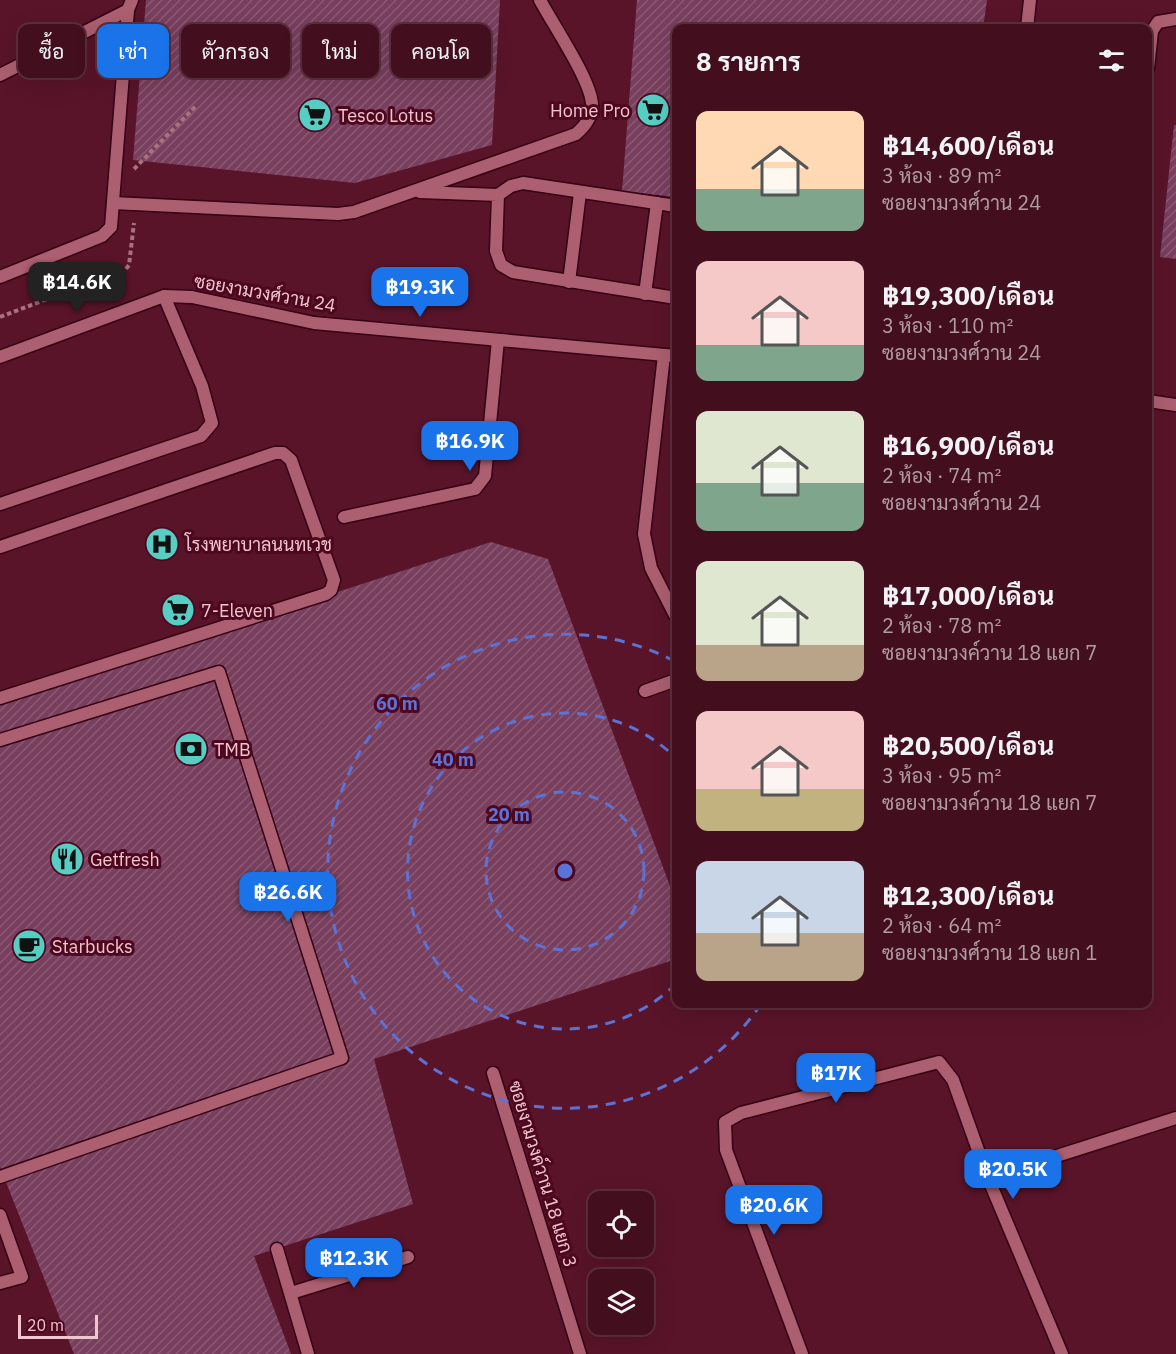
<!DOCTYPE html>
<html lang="th">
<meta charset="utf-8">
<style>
body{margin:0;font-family:"IBM Plex Sans",Sarabun,sans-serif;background:#4a1828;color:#f1f3f6;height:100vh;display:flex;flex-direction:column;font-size:22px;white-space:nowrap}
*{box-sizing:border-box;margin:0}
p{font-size:20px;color:#af9ca4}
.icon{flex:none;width:33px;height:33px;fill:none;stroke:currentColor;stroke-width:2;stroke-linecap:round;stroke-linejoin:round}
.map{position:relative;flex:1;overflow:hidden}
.details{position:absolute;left:672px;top:24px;width:480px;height:984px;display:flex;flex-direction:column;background:#430f1f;border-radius:12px;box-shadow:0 6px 24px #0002,0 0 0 2px #5b2f3d}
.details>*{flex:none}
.banner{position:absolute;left:18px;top:24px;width:564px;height:54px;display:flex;gap:12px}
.buttons{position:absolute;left:588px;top:1191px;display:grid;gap:12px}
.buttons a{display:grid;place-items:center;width:66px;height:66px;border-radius:12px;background:#430f1f;box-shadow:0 6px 24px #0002,0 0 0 2px #5b2f3d;font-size:30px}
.scale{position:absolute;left:18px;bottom:15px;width:80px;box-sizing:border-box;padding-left:6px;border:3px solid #f1c5cd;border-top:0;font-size:16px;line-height:21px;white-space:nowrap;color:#f1c5cd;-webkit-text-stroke:4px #4d071f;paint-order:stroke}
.price{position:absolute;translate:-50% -51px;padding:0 14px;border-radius:12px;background:#1a73e8;color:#fff;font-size:20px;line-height:39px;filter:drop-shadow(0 2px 3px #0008)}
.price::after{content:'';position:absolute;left:50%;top:36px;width:18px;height:14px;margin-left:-9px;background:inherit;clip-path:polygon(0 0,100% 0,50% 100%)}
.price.current{background:#222;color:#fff}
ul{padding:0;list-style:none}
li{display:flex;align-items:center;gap:18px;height:150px;padding:0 24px}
li span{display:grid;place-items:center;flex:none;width:168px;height:120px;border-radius:12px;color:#555}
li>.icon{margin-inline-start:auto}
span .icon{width:72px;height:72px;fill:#fffc;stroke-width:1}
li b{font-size:26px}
h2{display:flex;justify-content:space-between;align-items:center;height:72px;padding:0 24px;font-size:26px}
.pill{padding:0 21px;border-radius:12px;background:#430f1f;box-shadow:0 6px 24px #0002,0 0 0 2px #5b2f3d;font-size:21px;line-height:54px}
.pill.current{background:#1a73e8;color:#fff}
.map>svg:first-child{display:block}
.building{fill:url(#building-hatch)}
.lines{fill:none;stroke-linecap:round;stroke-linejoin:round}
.lane-casing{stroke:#350213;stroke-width:15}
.street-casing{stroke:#350213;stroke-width:15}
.path{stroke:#aa7280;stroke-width:4;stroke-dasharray:4.5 3;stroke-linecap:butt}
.lane{stroke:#ac5f70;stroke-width:12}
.street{stroke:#ac5f70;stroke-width:12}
.ring{fill:none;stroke:#5d72d5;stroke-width:3;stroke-dasharray:10 8}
.labels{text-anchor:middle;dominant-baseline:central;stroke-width:6;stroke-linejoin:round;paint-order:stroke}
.poi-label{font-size:18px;fill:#f1c5cd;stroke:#4d071f;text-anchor:start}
.street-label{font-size:18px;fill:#f1c5cd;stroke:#4d071f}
.centre{fill:#5d72d5;stroke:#4d071f;stroke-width:3}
.ring-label{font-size:18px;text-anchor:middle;font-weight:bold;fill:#5d72d5;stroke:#4d071f;stroke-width:6;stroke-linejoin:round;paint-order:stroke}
</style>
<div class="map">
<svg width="1176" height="1354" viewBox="0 0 1176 1354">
<defs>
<pattern id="building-hatch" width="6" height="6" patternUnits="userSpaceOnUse" patternTransform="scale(1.5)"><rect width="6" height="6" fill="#783f5e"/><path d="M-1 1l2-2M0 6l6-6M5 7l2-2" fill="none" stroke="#8c5974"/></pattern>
</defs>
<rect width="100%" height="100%" fill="#591429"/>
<!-- building -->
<g class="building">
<polygon points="146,0 500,0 492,145 355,183 133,160"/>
<polygon points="637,0 987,0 983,28 676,28 676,197 622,191"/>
<polygon points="1174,125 1176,125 1176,259 1160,257"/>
<polygon points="491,542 548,559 676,902 676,959 374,1059 413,1204 254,1256 291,1354 74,1354 0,1167 0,702"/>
</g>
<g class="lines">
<!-- lane casing -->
<g class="lane-casing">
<g id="lane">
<polyline points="1148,68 1152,31 1158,22 1176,19"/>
<polyline points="0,75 128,10"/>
<polyline points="420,192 498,195 496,251 501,265 513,272 676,298"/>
<polyline points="498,195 511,186 523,183 676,206"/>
<path d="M113,203L338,214L354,212L576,134C584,127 592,118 592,106C593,83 552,23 540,0"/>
<polyline points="0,277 102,236 111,227 128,10 132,0"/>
<polyline points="569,282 580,193"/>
<polyline points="645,294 657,203"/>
<polyline points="0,504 201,436 212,423 202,386 164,296"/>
<polyline points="0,547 275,453 283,453 291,460 334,580 331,590 326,594 0,698"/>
<polyline points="0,740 219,672 342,1058 0,1177"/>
<polyline points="0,1215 22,1277 0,1283"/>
</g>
</g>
<!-- street casing -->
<g class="street-casing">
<g id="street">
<polyline points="1027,28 1030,0"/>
<polyline points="664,355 644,534 651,568 676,617"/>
<polyline points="0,357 164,296 192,297 314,323 676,356"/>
<polyline points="1148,401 1176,405"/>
<polyline points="344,517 475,489 485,476 498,340"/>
<polyline points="645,691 676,680"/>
<polyline points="493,1073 580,1354"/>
<polyline points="988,1178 1176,1118"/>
<polyline points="277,1249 308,1354"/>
<polyline points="291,1293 408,1257"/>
<polyline points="802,1354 726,1150 725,1122 741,1113 939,1062 953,1080 988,1178 1062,1354"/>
</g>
</g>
<!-- path -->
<g class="path">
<polyline points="134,169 196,106"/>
<polyline points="0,317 126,269 129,265 134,223"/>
</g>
<!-- lane -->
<use href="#lane" class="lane"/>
<!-- street -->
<use href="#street" class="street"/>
</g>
<!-- distance rings -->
<g class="ring">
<circle cx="565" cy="871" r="79"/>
<path d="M676 984A158 158 0 1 1 676 758"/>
<path d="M761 1004A237 237 0 1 1 676 662"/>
</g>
<!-- icons -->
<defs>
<g id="supermarket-disc" transform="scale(1.725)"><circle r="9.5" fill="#56cec3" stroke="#4d071f"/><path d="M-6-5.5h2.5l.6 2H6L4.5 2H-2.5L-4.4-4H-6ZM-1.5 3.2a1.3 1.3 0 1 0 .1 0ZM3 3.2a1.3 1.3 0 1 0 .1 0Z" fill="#111"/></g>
<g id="hospital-disc" transform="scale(1.725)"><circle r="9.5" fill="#56cec3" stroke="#4d071f"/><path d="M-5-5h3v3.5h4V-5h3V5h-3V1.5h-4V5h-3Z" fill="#111"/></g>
<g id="bank-disc" transform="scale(1.725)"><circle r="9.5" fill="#56cec3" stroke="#4d071f"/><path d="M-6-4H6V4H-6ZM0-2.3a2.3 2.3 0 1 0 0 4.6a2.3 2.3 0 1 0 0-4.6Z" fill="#111"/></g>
<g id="restaurant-disc" transform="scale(1.725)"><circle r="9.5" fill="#56cec3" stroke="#4d071f"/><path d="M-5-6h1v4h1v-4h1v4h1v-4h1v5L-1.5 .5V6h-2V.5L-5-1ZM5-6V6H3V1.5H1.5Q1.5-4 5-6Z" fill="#111"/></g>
<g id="cafe-disc" transform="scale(1.725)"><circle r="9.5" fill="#56cec3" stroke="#4d071f"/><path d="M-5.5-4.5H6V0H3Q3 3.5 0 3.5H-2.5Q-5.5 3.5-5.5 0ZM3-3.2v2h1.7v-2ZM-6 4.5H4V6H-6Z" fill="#111"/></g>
</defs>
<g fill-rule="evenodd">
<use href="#supermarket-disc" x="653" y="110"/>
<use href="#supermarket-disc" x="315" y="115"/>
<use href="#hospital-disc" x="162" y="544"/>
<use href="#supermarket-disc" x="178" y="610"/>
<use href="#bank-disc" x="191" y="749"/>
<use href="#restaurant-disc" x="67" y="859"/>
<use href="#cafe-disc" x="29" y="946"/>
</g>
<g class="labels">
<!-- poi labels -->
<g class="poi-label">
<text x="630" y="110" text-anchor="end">Home Pro</text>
<text x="338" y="115">Tesco Lotus</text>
<text x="185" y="544">โรงพยาบาลนนทเวช</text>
<text x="201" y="610">7-Eleven</text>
<text x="214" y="749">TMB</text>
<text x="90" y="859">Getfresh</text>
<text x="52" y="946">Starbucks</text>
</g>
<!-- street labels -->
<g class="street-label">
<text transform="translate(265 293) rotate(10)">ซอยงามวงศ์วาน 24</text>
<text transform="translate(543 1174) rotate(73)">ซอยงามวงค์วาน 18 แยก 3</text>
</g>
</g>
<circle cx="565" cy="871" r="9" class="centre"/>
<g class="ring-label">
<text x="397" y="710">60 m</text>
<text x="453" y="766">40 m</text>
<text x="509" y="821">20 m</text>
</g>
</svg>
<div class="buttons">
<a><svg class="icon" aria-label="locate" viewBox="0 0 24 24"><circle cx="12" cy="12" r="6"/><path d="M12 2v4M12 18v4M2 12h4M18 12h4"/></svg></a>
<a><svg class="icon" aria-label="layers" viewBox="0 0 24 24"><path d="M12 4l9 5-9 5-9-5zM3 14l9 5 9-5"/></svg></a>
</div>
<div class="scale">20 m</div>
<b class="price current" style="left:77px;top:313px">฿14.6K</b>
<b class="price" style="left:420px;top:318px">฿19.3K</b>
<b class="price" style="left:470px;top:472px">฿16.9K</b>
<b class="price" style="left:288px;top:923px">฿26.6K</b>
<b class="price" style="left:836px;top:1104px">฿17K</b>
<b class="price" style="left:1013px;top:1200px">฿20.5K</b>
<b class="price" style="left:774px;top:1236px">฿20.6K</b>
<b class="price" style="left:354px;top:1289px">฿12.3K</b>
<div class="banner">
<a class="pill">ซื้อ</a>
<a class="pill current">เช่า</a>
<a class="pill">ตัวกรอง</a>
<a class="pill">ใหม่</a>
<a class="pill">คอนโด</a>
</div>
<section class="details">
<h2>8 รายการ<svg class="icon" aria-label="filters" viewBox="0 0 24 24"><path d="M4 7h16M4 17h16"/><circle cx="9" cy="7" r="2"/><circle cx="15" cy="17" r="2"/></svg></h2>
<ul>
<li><span style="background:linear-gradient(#ffd9b3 65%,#7fa58c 0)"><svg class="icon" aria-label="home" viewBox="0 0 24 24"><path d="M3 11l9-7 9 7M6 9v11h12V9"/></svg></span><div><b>฿14,600/เดือน</b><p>3 ห้อง · 89 m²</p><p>ซอยงามวงศ์วาน 24</p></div></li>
<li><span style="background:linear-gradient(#f6c9c9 70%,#7fa58c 0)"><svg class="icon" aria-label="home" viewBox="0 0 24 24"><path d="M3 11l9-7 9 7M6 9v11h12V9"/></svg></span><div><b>฿19,300/เดือน</b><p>3 ห้อง · 110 m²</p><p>ซอยงามวงศ์วาน 24</p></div></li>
<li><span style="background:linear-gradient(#dfe7d0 60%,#7fa58c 0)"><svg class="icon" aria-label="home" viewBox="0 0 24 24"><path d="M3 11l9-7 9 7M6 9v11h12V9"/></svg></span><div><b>฿16,900/เดือน</b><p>2 ห้อง · 74 m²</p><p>ซอยงามวงศ์วาน 24</p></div></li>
<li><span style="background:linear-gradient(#dfe7d0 70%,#b9a48a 0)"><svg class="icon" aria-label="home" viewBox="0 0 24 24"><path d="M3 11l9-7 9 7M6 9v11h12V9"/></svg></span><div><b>฿17,000/เดือน</b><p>2 ห้อง · 78 m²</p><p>ซอยงามวงค์วาน 18 แยก 7</p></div></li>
<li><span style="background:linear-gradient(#f6c9c9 65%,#c2b280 0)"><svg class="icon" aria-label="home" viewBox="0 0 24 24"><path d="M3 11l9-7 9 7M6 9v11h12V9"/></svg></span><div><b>฿20,500/เดือน</b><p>3 ห้อง · 95 m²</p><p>ซอยงามวงค์วาน 18 แยก 7</p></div></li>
<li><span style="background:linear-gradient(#c9d6e8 60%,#b9a48a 0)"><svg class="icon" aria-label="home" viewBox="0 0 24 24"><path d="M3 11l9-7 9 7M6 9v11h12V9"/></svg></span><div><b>฿12,300/เดือน</b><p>2 ห้อง · 64 m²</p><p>ซอยงามวงศ์วาน 18 แยก 1</p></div></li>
</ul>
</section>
</div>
